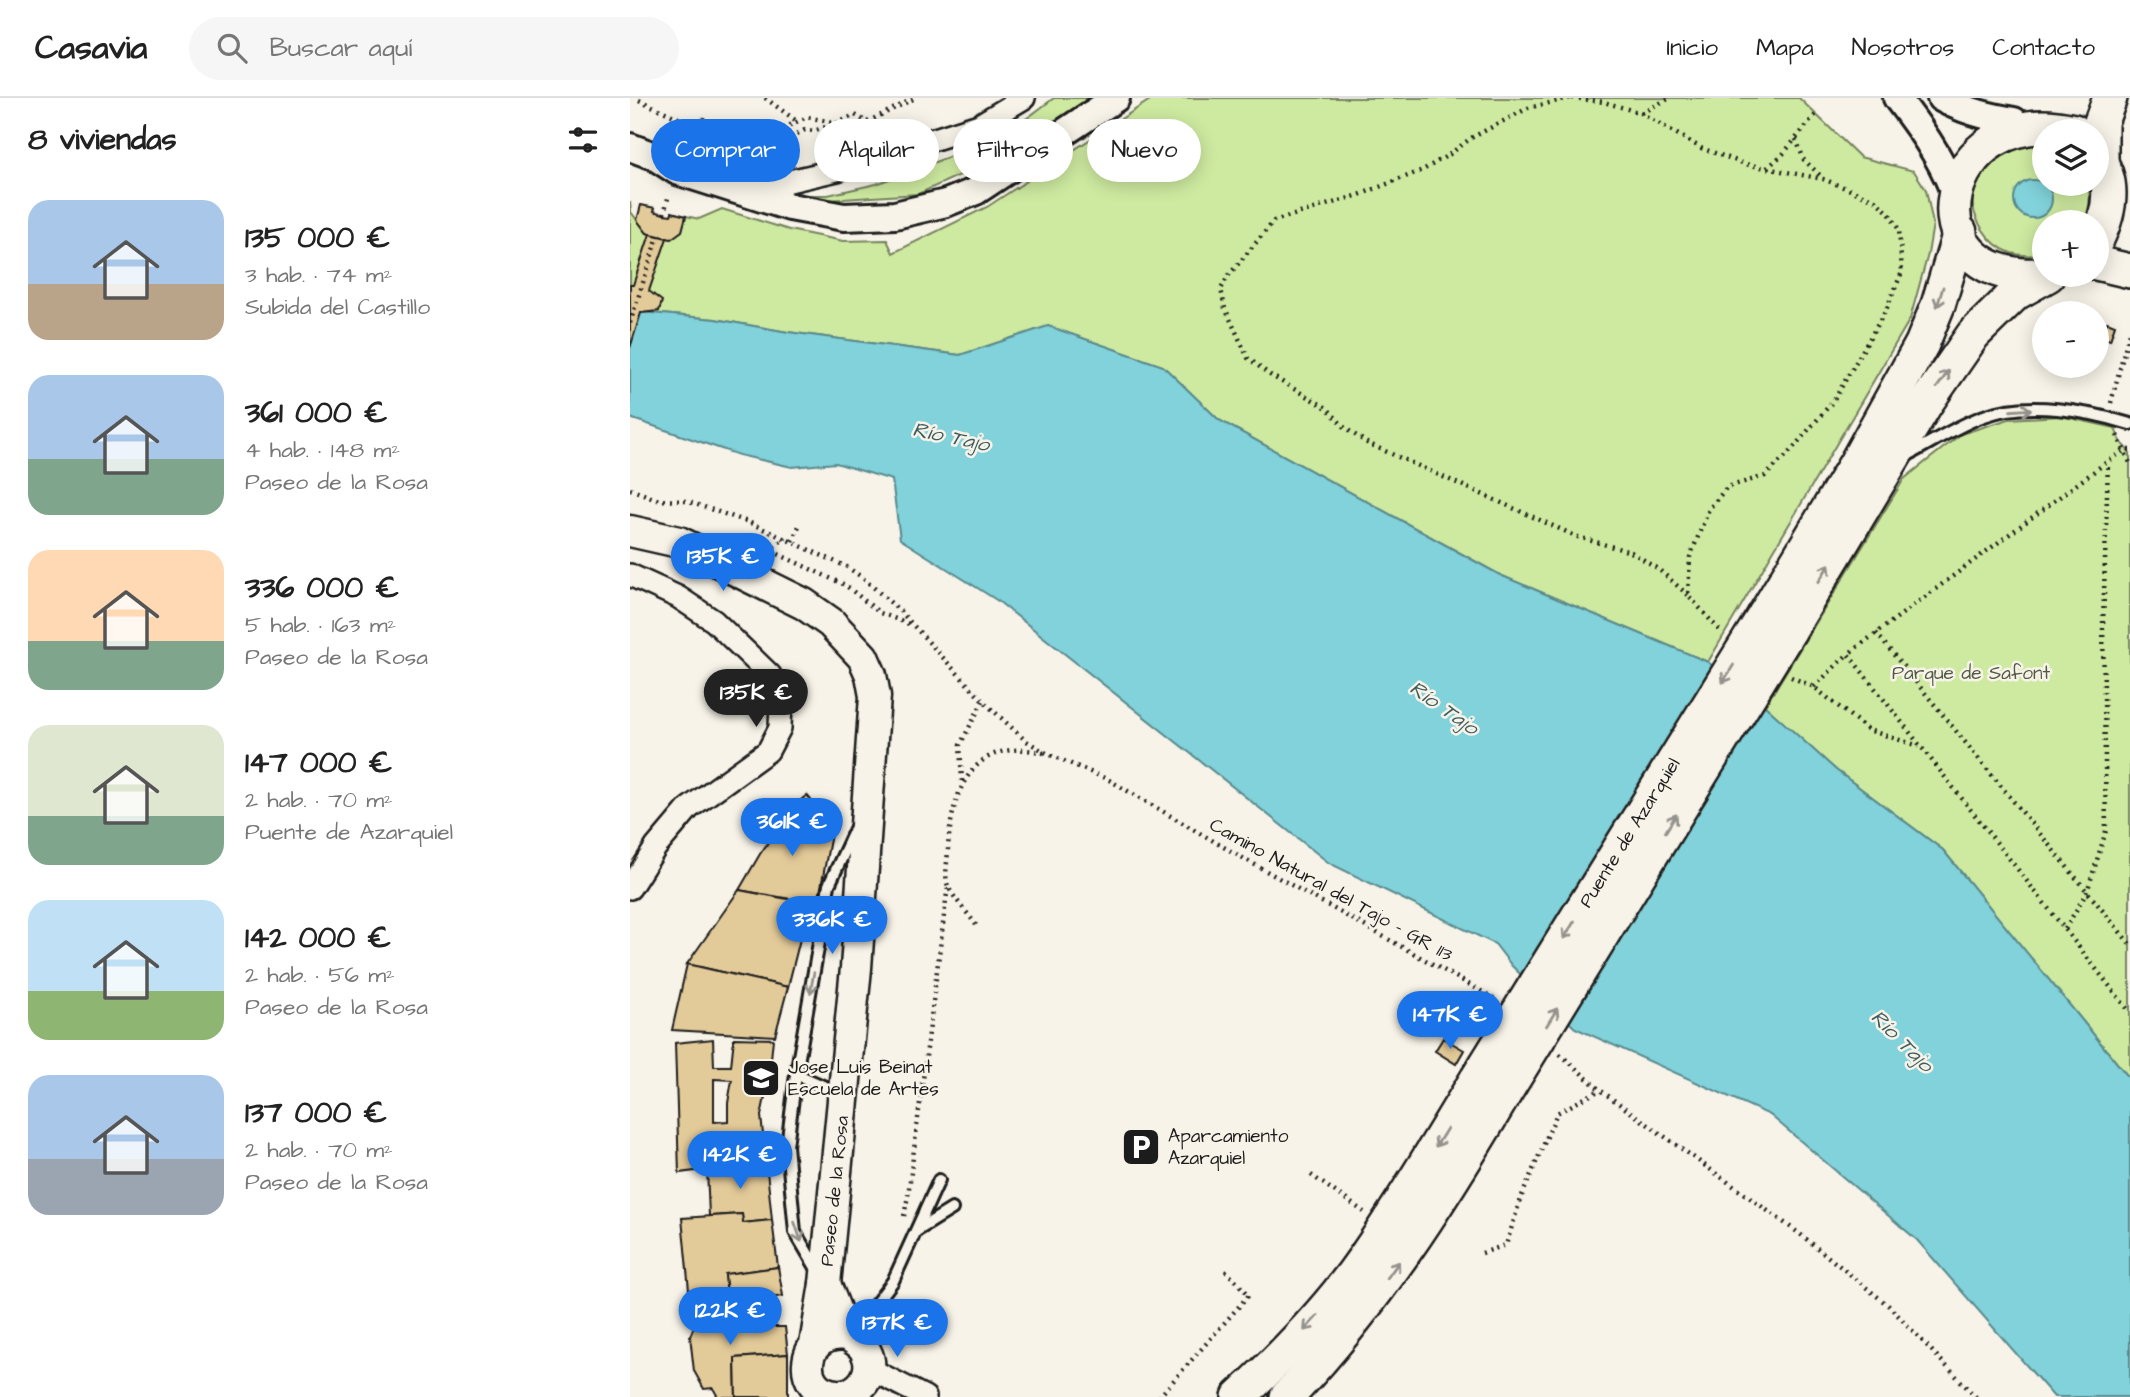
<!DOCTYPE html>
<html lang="es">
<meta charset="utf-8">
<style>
body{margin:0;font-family:"Architects Daughter",sans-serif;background:#f6f6f6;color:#222;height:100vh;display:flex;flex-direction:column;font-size:26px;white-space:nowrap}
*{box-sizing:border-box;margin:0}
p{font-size:23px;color:#767676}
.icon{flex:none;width:38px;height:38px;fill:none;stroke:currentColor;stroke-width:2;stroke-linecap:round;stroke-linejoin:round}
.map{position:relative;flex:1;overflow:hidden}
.drawer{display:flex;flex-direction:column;background:#fff;width:630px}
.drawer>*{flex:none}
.top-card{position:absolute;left:21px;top:21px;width:665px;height:63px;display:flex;gap:14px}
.fabs{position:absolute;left:1402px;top:21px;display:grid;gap:14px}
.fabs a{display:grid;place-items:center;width:77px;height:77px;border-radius:50%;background:#fff;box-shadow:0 4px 18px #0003;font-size:35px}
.price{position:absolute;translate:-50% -60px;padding:0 16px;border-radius:24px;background:#1a73e8;color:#fff;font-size:23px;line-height:46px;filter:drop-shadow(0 2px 4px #0008)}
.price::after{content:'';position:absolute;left:50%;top:42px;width:21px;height:16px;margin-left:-10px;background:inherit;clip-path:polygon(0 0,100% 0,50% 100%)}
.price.active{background:#222;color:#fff}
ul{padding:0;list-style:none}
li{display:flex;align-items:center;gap:21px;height:175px;padding:0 28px}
li span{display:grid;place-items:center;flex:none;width:196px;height:140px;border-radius:21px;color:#555}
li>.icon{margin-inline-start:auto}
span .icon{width:84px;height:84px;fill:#fffc;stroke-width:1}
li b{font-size:30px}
h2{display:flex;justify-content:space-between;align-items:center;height:84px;padding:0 28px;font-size:30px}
.pill{padding:0 24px;border-radius:32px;background:#fff;box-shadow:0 4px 18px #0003;font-size:24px;line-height:63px}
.pill.active{background:#1a73e8;color:#fff}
header{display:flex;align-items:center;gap:42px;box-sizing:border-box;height:98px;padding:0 35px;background:#fff;border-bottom:2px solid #e0e0e0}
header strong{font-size:33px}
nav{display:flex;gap:38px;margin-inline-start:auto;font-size:24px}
.search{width:490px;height:63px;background:#f6f6f6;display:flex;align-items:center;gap:18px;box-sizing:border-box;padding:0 24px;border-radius:38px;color:#767676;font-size:26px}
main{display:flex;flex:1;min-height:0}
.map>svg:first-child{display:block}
.green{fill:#ceeaa0;stroke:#75835e;stroke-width:2}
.water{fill:#81d2da;stroke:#59898e;stroke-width:2}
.building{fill:#e3ca99;stroke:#1c1c1c;stroke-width:2;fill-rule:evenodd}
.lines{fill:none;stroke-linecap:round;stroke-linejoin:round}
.service-casing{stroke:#1c1c1c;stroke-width:16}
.minor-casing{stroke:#1c1c1c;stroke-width:26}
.tertiary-casing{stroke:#1c1c1c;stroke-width:32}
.secondary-casing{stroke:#1c1c1c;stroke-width:35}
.primary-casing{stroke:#1c1c1c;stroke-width:38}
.path{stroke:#1c1c1c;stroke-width:4.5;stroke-dasharray:2 5;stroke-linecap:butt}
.service{stroke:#f7f3e8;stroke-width:10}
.minor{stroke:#f7f3e8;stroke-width:21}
.tertiary{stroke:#f7f3e8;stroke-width:26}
.secondary{stroke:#f7f3e8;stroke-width:30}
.primary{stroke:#f7f3e8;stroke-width:33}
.primary-bridge-casing{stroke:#1c1c1c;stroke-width:38;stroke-linecap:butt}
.primary-bridge{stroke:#f7f3e8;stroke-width:33}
.oneway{stroke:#94928c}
.labels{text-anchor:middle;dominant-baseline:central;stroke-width:5;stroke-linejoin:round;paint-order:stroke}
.park-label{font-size:19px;fill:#515a44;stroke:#f7f3e8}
.street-label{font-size:19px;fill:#1c1c1c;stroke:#f7f3e8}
.poi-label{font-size:19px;fill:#1c1c1c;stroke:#f7f3e8;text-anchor:start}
.water-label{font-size:21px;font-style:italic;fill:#3f5c5e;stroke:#f7f3e8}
</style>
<header>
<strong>Casavia</strong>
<div class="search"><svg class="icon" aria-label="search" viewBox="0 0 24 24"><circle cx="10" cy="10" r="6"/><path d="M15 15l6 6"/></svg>Buscar aquí</div>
<nav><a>Inicio</a><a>Mapa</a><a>Nosotros</a><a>Contacto</a></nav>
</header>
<main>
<section class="drawer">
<h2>8 viviendas<svg class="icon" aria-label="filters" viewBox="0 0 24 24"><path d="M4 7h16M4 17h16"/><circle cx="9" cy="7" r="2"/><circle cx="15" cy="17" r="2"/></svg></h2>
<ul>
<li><span style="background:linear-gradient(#a9c7e8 60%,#b9a48a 0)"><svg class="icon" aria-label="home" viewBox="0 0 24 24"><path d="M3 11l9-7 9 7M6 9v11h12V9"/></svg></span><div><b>135 000 €</b><p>3 hab. · 74 m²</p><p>Subida del Castillo</p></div></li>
<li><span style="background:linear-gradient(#a9c7e8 60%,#7fa58c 0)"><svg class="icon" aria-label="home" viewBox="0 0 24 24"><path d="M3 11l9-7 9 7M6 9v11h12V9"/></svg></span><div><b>361 000 €</b><p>4 hab. · 148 m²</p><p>Paseo de la Rosa</p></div></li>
<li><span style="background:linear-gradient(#ffd9b3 65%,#7fa58c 0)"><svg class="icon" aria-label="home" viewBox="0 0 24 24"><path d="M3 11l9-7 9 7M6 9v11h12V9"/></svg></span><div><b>336 000 €</b><p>5 hab. · 163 m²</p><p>Paseo de la Rosa</p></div></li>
<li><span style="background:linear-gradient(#dfe7d0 65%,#7fa58c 0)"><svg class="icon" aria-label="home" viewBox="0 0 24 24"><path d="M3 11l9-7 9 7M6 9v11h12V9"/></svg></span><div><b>147 000 €</b><p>2 hab. · 70 m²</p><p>Puente de Azarquiel</p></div></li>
<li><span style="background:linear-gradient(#bfe0f5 65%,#8fb573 0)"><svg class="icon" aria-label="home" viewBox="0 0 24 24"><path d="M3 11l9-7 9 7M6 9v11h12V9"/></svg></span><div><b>142 000 €</b><p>2 hab. · 56 m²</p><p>Paseo de la Rosa</p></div></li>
<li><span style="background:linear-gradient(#a9c7e8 60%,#9aa5b1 0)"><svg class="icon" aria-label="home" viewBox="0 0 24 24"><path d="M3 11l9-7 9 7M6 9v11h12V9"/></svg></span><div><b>137 000 €</b><p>2 hab. · 70 m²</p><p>Paseo de la Rosa</p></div></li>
</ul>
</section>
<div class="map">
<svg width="1500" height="1299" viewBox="0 0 1500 1299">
<rect width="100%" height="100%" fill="#f7f3e8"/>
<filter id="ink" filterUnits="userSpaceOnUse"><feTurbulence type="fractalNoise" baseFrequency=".0143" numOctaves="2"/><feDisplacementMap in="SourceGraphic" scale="14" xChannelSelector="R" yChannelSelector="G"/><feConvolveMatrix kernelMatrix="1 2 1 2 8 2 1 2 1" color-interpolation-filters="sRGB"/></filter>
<g filter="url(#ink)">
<!-- green -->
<g class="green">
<polygon points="424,0 459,0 381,54 288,96 197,102 175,97 198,97 246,86 372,39"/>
<polygon points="523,0 1169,0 1230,59 1284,73 1296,92 1303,126 1298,156 1280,221 1078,564 870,477 589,322 533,268 418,228 330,257 158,234 85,221 0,213 0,103 1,114 17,135 41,141 52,133 56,118 69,121 92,111 159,132 213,143 257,142 263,155 357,109"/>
<path d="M1414,42V86H1458C1461,99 1460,112 1453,124H1414V156C1403,158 1392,158 1381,155C1358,147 1339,118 1343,93C1345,82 1354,68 1359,58Z"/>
<polygon points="1431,318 1485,330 1490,343 1500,355 1500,981 1313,752 1206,672 1135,608 1274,381 1331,336 1379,321"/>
</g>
<!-- water -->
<g class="water">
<circle cx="1403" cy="101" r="19"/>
<polygon points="0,213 85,221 158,234 330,257 418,228 533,268 589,322 870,477 1078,564 1135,608 1206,672 1313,752 1500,981 1500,1299 1424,1299 1287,1142 1140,1017 945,930 882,868 865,846 699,765 368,503 270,441 262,382 206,365 162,369 109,357 0,320"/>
</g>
<!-- building -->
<g class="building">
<polygon points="11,107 25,110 24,113 34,116 41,117 42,114 56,118 52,133 41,141 17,135 7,122"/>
<polygon points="20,136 37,140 19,193 32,203 29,213 11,215 0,250 0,187 3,187"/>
<polygon points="1477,224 1485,227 1480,242 1472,239"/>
<polygon points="177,697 188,711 184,733 201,736 189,800 184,799 183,805 109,792 130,756 164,708"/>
<polygon points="109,792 179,805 158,889 57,866"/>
<polygon points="57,866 158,889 145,938 42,932"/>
<path d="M104,940L143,941L139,980L131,1018L136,1063L100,1066L101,1046L88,1048V1070L49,1075L45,945L83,941L84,968H101ZM84,981L102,982L98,1005V1023L84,1024Z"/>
<polygon points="813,940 834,952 826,966 805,953"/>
<polygon points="136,1063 142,1122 113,1125 112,1116 79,1118 77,1071 100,1066"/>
<polygon points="112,1116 113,1125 142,1122 148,1169 95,1176 98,1207 61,1213 52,1120"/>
<polygon points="148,1169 153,1198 98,1207 95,1176"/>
<polygon points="93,1208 93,1216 130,1217 133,1229 155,1229 158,1256 105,1260 106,1299 88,1299 83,1290 74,1291 64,1273 60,1238 71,1212"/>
<polygon points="158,1256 158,1299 106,1299 105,1260"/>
</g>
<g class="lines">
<!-- service casing -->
<g class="service-casing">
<g id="service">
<path d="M1276,358C1301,345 1328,327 1354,318C1397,302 1458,313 1500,326"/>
<polyline points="166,976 211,996"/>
<polyline points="288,1132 322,1111"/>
<polyline points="188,1173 165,1134 157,1048 166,976 199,787 226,729"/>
<polyline points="222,1237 263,1183 309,1082"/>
<polyline points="236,1248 250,1203"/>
</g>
</g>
<!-- minor casing -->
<g class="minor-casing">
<g id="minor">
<polyline points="112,94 207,72 349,27 394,0"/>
<polyline points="0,477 48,499 84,523 140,577 151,604 150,630 138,653 59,710 26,749 0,790"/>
<polyline points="240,1271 295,1299"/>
</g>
</g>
<!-- tertiary casing -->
<g class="tertiary-casing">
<g id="tertiary">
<path d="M1267,0C1289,29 1309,56 1323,91"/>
<path d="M1311,0C1334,13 1359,19 1384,23"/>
<polyline points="0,49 24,58 47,73 160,109 214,119 265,117 316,105 346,93 486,0"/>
</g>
</g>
<!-- secondary casing -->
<g class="secondary-casing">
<g id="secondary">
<polyline points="0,433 49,444 174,506 201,525 233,559 241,577 245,598 226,870 195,1186 185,1247"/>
<path d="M195,1186C200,1197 210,1227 217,1236C223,1242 232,1244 236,1254C247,1275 229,1299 206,1297C164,1294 170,1230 218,1237"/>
</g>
</g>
<!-- primary casing -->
<g class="primary-casing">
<g id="primary">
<path d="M1466,57C1486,84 1480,115 1466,143"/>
<polyline points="1471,63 1471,24 1480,0"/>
<polyline points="1466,165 1500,173"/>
<path d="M1414,177C1270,186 1312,0 1444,33"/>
<polyline points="1134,518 1226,365 1292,246 1308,207 1330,134"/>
<polyline points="1159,533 1296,305 1343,237 1386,195 1418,177"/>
<path d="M609,1299C654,1257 700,1210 735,1159C775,1102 810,1041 847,981"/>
<path d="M657,1299C744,1208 809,1106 873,998"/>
</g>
</g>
<!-- path -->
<g class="path">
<polyline points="135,0 168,24"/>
<polyline points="940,0 898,10 841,40 820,56 793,72 729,97 644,123 599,177 591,191 595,210 618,260 640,277 697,310 715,330 737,345 948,439 1001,454 1027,470 1058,497"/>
<polyline points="942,0 974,4 1011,15 1071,50 1115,66 1193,81 1245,102 1259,115 1269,132 1272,174 1256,212 1204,302 1158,356 1135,378 1097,389 1079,411 1060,459 1058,497 1092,535"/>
<polyline points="9,2 81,35 98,55 114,62 175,32 184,33 207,25"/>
<polyline points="1011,15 1040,0"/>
<polyline points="68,26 73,21 92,28"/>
<polyline points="94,28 113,35 120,46 177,19 207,25 225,17 237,24 285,0"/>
<polyline points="1166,41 1174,62 1192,79"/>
<polyline points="56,52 65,34"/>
<polyline points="1137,70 1153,56 1186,16"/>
<polyline points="34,116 39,96"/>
<polyline points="0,225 28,138"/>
<polyline points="1481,305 1500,231"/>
<polyline points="1487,337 1500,365"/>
<polyline points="1500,352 1496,352 1478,363 1218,556 1500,914"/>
<polyline points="0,391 29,402 56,403 118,424 217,469 233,480 270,513 353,603 395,642 418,656 479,682 604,755 867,902"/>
<polyline points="162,443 170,426"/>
<polyline points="115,449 121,447 148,456 215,487 250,515 279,526"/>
<polyline points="138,452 156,440"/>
<polyline points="1246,535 1500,846"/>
<polyline points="1161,579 1184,589 1238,632 1289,648"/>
<polyline points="1184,589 1218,556"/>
<polyline points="332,683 330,647 353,603"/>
<path d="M346,827C338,815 324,801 318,788C314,778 318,761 318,750C322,690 344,638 414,655"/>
<polyline points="1435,831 1457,794 1476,733 1473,527 1478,364"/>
<polyline points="930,956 970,992 1170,1136 1259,1208 1346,1299"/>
<polyline points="681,1077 734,1114"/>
<polyline points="274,1118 278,1098 318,787"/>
<polyline points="852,1155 876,1147 891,1100 927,1015 970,992"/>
<polyline points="529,1299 619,1197 593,1170"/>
</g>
<!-- service -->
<use href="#service" class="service"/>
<!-- minor -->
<use href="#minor" class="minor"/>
<!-- tertiary -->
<use href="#tertiary" class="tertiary"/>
<!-- secondary -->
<use href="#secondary" class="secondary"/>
<!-- primary -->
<use href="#primary" class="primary"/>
<!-- primary-bridge casing -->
<g class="primary-bridge-casing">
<g id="primary-bridge">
<polyline points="847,981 1134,518"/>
<polyline points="873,998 1159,533"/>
</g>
</g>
<!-- primary-bridge -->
<use href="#primary-bridge" class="primary-bridge"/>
</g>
<!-- one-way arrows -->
<defs><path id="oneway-shaft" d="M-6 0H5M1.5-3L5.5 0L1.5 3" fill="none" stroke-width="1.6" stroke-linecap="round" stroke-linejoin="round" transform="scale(1.75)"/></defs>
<g class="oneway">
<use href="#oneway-shaft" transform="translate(1310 199) rotate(107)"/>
<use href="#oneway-shaft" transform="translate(1313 281) rotate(-55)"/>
<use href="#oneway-shaft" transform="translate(1391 312) rotate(-4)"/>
<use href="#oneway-shaft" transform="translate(1194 475) rotate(-59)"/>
<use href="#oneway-shaft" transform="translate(1098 576) rotate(122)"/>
<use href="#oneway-shaft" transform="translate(1041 725) rotate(-58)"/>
<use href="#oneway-shaft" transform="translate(939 832) rotate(122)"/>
<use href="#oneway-shaft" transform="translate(182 885) rotate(100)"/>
<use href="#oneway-shaft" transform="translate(922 919) rotate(-58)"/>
<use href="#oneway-shaft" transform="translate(811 1040) rotate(122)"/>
<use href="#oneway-shaft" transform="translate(168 1134) rotate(71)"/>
<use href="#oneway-shaft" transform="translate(763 1172) rotate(-54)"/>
<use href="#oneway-shaft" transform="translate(681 1225) rotate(132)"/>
</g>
</g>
<!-- icons -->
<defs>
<g id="school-square" transform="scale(2.0125)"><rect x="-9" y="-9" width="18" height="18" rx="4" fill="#1c1c1c" stroke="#f7f3e8"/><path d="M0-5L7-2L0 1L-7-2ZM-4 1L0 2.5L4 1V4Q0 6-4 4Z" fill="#fff"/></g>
<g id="parking-square" transform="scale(2.0125)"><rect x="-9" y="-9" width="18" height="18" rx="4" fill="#1c1c1c" stroke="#f7f3e8"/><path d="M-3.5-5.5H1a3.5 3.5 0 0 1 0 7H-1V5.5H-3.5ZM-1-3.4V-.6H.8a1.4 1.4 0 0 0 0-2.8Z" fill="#fff"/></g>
</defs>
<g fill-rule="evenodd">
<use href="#school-square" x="131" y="980"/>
<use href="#parking-square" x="511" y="1049"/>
</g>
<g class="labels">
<!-- park labels -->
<g class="park-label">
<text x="1341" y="575">Parque de Safont</text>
</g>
<!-- street labels -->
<g class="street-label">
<text transform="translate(1000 735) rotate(-58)">Puente de Azarquiel</text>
<text transform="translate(701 792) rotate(29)">Camino Natural del Tajo - GR 113</text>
<text transform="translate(205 1093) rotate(-84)">Paseo de la Rosa</text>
</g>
<!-- poi labels -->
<g class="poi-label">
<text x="158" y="969">Jose Luis Beinat<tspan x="158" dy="22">Escuela de Artes</tspan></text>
<text x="538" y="1038">Aparcamiento<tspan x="538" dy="22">Azarquiel</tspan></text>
</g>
<!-- water labels -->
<g class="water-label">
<text transform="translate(321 339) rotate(12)">Río Tajo</text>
<text transform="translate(814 610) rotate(35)">Río Tajo</text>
<text transform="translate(1272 943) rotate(45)">Río Tajo</text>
</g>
</g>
</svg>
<div class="fabs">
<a><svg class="icon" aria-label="layers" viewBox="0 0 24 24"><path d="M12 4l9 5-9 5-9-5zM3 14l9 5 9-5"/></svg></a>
<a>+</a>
<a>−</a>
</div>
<b class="price" style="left:93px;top:495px">135K €</b>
<b class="price active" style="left:126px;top:631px">135K €</b>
<b class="price" style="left:162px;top:760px">361K €</b>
<b class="price" style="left:202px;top:858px">336K €</b>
<b class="price" style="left:820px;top:953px">147K €</b>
<b class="price" style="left:110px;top:1093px">142K €</b>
<b class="price" style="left:100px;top:1249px">122K €</b>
<b class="price" style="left:267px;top:1261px">137K €</b>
<div class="top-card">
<a class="pill active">Comprar</a>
<a class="pill">Alquilar</a>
<a class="pill">Filtros</a>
<a class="pill">Nuevo</a>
</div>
</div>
</main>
